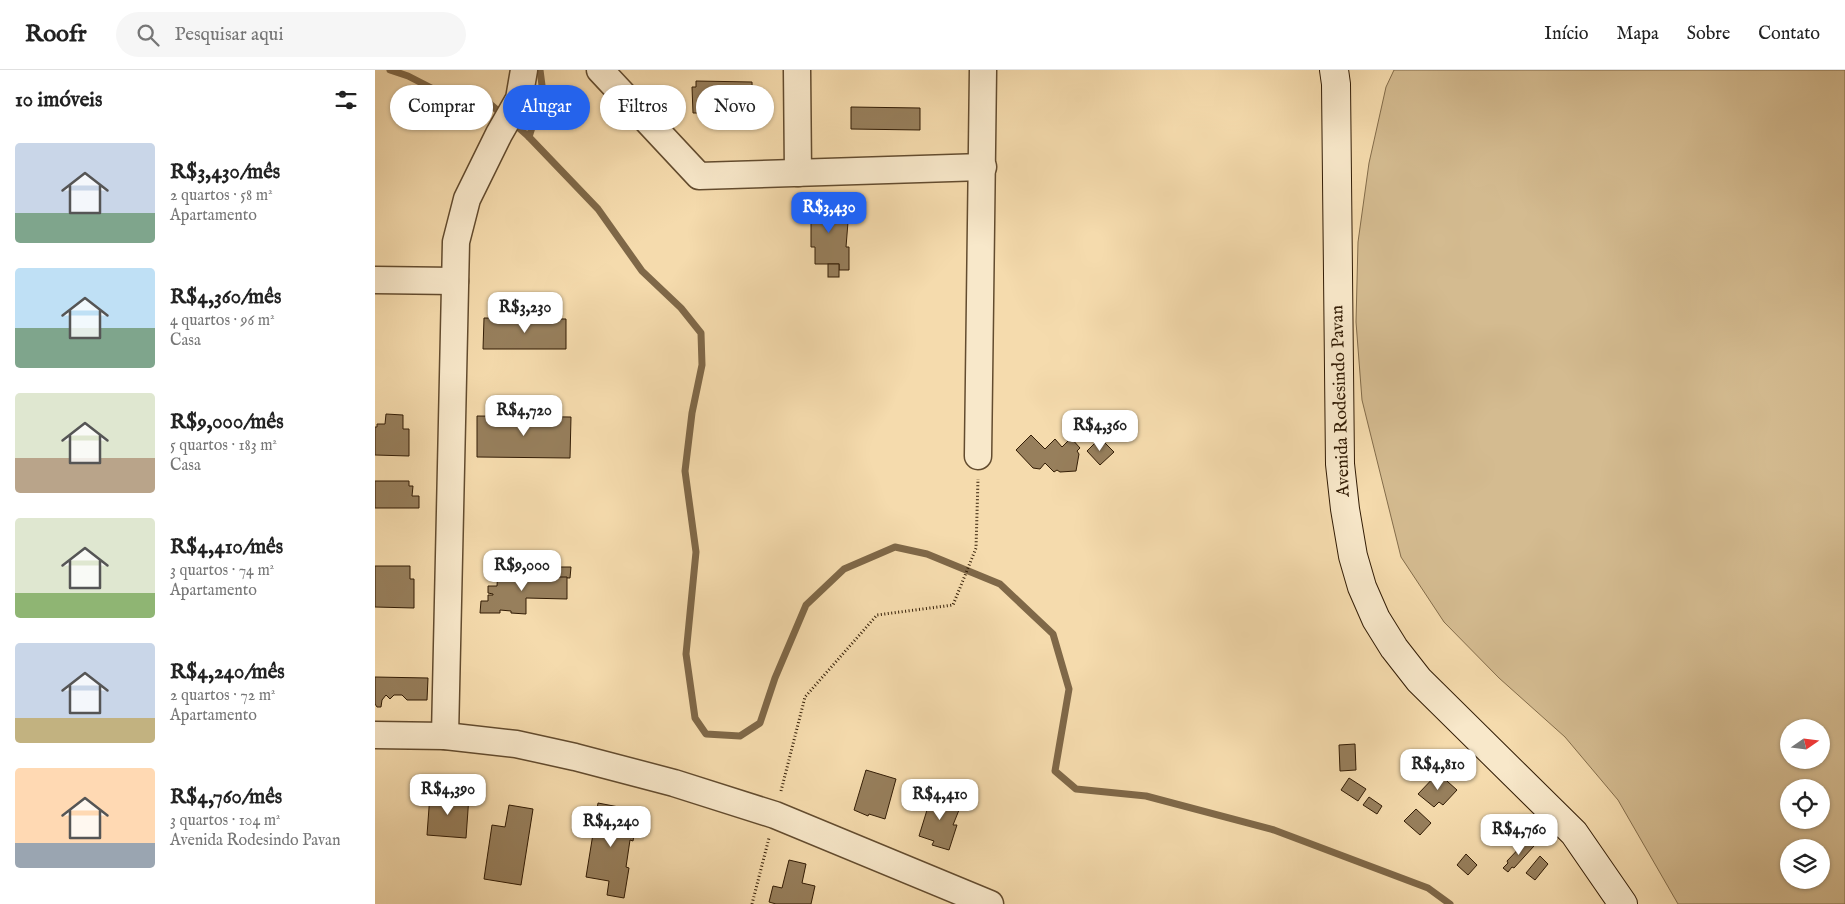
<!DOCTYPE html>
<html lang="pt">
<meta charset="utf-8">
<style>
body{margin:0;font-family:"IM FELL English",serif;background:#f6f6f6;color:#222;height:100vh;display:flex;flex-direction:column;font-size:19px;white-space:nowrap}
*{box-sizing:border-box;margin:0}
p{font-size:16px;color:#767676}
.icon{flex:none;width:28px;height:28px;fill:none;stroke:currentColor;stroke-width:2;stroke-linecap:round;stroke-linejoin:round}
.map{position:relative;flex:1;overflow:hidden}
.sheet{display:flex;flex-direction:column;background:#fff;width:375px}
.sheet>*{flex:none}
.banner{position:absolute;left:15px;top:15px;width:475px;height:45px;display:flex;gap:10px}
.needle{width:32px;rotate:76deg}
.controls{position:absolute;left:1405px;top:649px;display:grid;gap:10px}
.controls a{display:grid;place-items:center;width:50px;height:50px;border-radius:50%;background:#fff;box-shadow:0 1px 4px #0004;font-size:25px}
.price{position:absolute;translate:-50% -42px;padding:0 11px;border-radius:10px;background:#fff;color:#222;font-size:16px;line-height:32px;filter:drop-shadow(0 1px 2px #0008)}
.price::after{content:'';position:absolute;left:50%;top:30px;width:15px;height:11px;margin-left:-8px;background:inherit;clip-path:polygon(0 0,100% 0,50% 100%)}
.price.current{background:#2563eb;color:#fff}
ul{padding:0;list-style:none}
li{display:flex;align-items:center;gap:15px;height:125px;padding:0 15px}
li span{display:grid;place-items:center;flex:none;width:140px;height:100px;border-radius:5px;color:#555}
li>.icon{margin-inline-start:auto}
span .icon{width:60px;height:60px;fill:#fffc;stroke-width:1}
li b{font-size:21px}
h2{display:flex;justify-content:space-between;align-items:center;height:60px;padding:0 15px;font-size:21px}
.chip{padding:0 18px;border-radius:22px;background:#fff;box-shadow:0 1px 4px #0004;font-size:18px;line-height:45px}
.chip.current{background:#2563eb;color:#fff}
header{display:flex;align-items:center;gap:30px;box-sizing:border-box;height:70px;padding:0 25px;background:#fff;border-bottom:1px solid #e0e0e0}
header strong{font-size:24px}
nav{display:flex;gap:28px;margin-inline-start:auto;font-size:18px}
.search{width:350px;height:45px;background:#f6f6f6;display:flex;align-items:center;gap:12px;box-sizing:border-box;padding:0 18px;border-radius:28px;color:#767676;font-size:19px}
main{display:flex;flex:1;min-height:0}
.map>svg:first-child{display:block}
.green{fill:#d4bb90;stroke:#836c4a;fill-rule:evenodd}
.lines{fill:none;stroke-linecap:round;stroke-linejoin:round}
.stream{stroke:#7f6848;stroke-width:7}
.building{fill:#977f5c;stroke:#321c05}
.minor-casing{stroke:#634c2f;stroke-width:29}
.secondary-casing{stroke:#321c05;stroke-width:30}
.path{stroke:#321c05;stroke-width:3;stroke-dasharray:1 2.5;stroke-linecap:butt}
.minor{stroke:#f8e8ca;stroke-width:26}
.secondary{stroke:#f8e8ca;stroke-width:28}
.labels{text-anchor:middle;dominant-baseline:central;stroke-width:5;stroke-linejoin:round;paint-order:stroke}
.street-label{font-size:18px;fill:#321c05;stroke:#f8e8ca}
</style>
<header>
<strong>Roofr</strong>
<div class="search"><svg class="icon" aria-label="search" viewBox="0 0 24 24"><circle cx="10" cy="10" r="6"/><path d="M15 15l6 6"/></svg>Pesquisar aqui</div>
<nav><a>Início</a><a>Mapa</a><a>Sobre</a><a>Contato</a></nav>
</header>
<main>
<section class="sheet">
<h2>10 imóveis<svg class="icon" aria-label="filters" viewBox="0 0 24 24"><path d="M4 7h16M4 17h16"/><circle cx="9" cy="7" r="2"/><circle cx="15" cy="17" r="2"/></svg></h2>
<ul>
<li><span style="background:linear-gradient(#c9d6e8 70%,#7fa58c 0)"><svg class="icon" aria-label="home" viewBox="0 0 24 24"><path d="M3 11l9-7 9 7M6 9v11h12V9"/></svg></span><div><b>R$3,430/mês</b><p>2 quartos · 58 m²</p><p>Apartamento</p></div></li>
<li><span style="background:linear-gradient(#bfe0f5 60%,#7fa58c 0)"><svg class="icon" aria-label="home" viewBox="0 0 24 24"><path d="M3 11l9-7 9 7M6 9v11h12V9"/></svg></span><div><b>R$4,360/mês</b><p>4 quartos · 96 m²</p><p>Casa</p></div></li>
<li><span style="background:linear-gradient(#dfe7d0 65%,#b9a48a 0)"><svg class="icon" aria-label="home" viewBox="0 0 24 24"><path d="M3 11l9-7 9 7M6 9v11h12V9"/></svg></span><div><b>R$9,000/mês</b><p>5 quartos · 183 m²</p><p>Casa</p></div></li>
<li><span style="background:linear-gradient(#dfe7d0 75%,#8fb573 0)"><svg class="icon" aria-label="home" viewBox="0 0 24 24"><path d="M3 11l9-7 9 7M6 9v11h12V9"/></svg></span><div><b>R$4,410/mês</b><p>3 quartos · 74 m²</p><p>Apartamento</p></div></li>
<li><span style="background:linear-gradient(#c9d6e8 75%,#c2b280 0)"><svg class="icon" aria-label="home" viewBox="0 0 24 24"><path d="M3 11l9-7 9 7M6 9v11h12V9"/></svg></span><div><b>R$4,240/mês</b><p>2 quartos · 72 m²</p><p>Apartamento</p></div></li>
<li><span style="background:linear-gradient(#ffd9b3 75%,#9aa5b1 0)"><svg class="icon" aria-label="home" viewBox="0 0 24 24"><path d="M3 11l9-7 9 7M6 9v11h12V9"/></svg></span><div><b>R$4,760/mês</b><p>3 quartos · 104 m²</p><p>Avenida Rodesindo Pavan</p></div></li>
</ul>
</section>
<div class="map">
<svg width="1470" height="834" viewBox="0 0 1470 834">
<rect width="100%" height="100%" fill="#f5dbad"/>
<filter id="stains"><feTurbulence type="fractalNoise" baseFrequency=".004" numOctaves="4"/><feColorMatrix values="0 0 0 0 .2 0 0 0 0 .09 0 0 0 0 .02 0 0 0 .5 -.17"/></filter>
<radialGradient id="worn" r=".72"><stop offset=".6" stop-color="#630" stop-opacity="0"/><stop offset="1" stop-color="#630" stop-opacity=".3"/></radialGradient>
<!-- green -->
<path class="green" d="M1019,0H1470V834H1303L1243,730L1190,667L1124,608L1069,552L1026,487L987,330L981,252L983,172L994,93L1011,17ZM1414,658H1446V690H1414ZM1414,718H1446V750H1414ZM1414,778H1446V810H1414Z"/>
<g class="lines">
<!-- stream -->
<g class="stream">
<polyline points="15,0 33,6 72,26 109,29 128,45"/>
<polyline points="137,52 154,67 223,139 267,201 306,238 326,263 327,295 317,343 310,401 321,482 311,584 320,648 331,664 365,666 385,653 400,608 431,535 469,499 520,477 552,484 625,514 678,564 694,619 680,701 701,719 771,726 899,760 1053,818 1075,834"/>
<polyline points="154,67 168,23 165,0"/>
</g>
</g>
<!-- building -->
<g class="building">
<polygon points="321,11 377,12 378,56 344,55 345,50 330,50 331,43 318,43 317,17 321,17"/>
<polygon points="476,37 545,38 545,60 476,59"/>
<polygon points="436,130 458,131 458,139 471,139 471,152 473,152 471,177 474,177 474,200 464,200 464,194 440,194 440,177 436,177"/>
<rect x="453" y="194" width="11" height="13"/>
<polygon points="109,248 191,249 191,279 108,279"/>
<polygon points="11,344 28,345 28,359 34,359 34,386 0,385 0,357 2,357 2,354 10,354"/>
<polygon points="102,346 196,347 195,388 102,387"/>
<polygon points="656,365 670,379 680,369 687,377 696,368 705,378 702,381 704,384 701,401 685,402 682,400 679,402 670,393 665,399 658,398 641,380"/>
<polygon points="725,368 739,382 725,395 712,381"/>
<polygon points="0,411 34,411 34,416 38,416 37,426 44,426 44,438 0,438"/>
<polygon points="0,496 35,496 35,509 39,509 39,538 0,537"/>
<polygon points="159,497 196,497 195,508 159,507"/>
<polygon points="123,499 137,499 137,504 159,505 159,507 192,507 192,529 151,528 151,544 136,543 136,541 125,540 125,543 105,543 106,531 113,531 113,525 118,525 118,524 113,523 113,516 122,516"/>
<polygon points="0,607 53,608 52,630 32,630 27,625 19,625 15,629 11,625 7,630 6,637 2,637 0,634"/>
<polygon points="980,674 981,700 965,701 964,675"/>
<polygon points="491,700 521,709 510,749 494,744 493,746 479,740"/>
<polygon points="1063,703 1082,720 1068,735 1064,732 1059,737 1043,724"/>
<polygon points="974,708 991,719 983,731 966,720"/>
<polygon points="564,722 574,725 572,732 578,734 578,731 585,733 584,735 586,735 578,755 582,755 574,780 557,775 559,771 544,766 556,727 561,729"/>
<polygon points="55,724 94,726 91,768 52,765"/>
<polygon points="994,727 1007,736 1002,744 988,735"/>
<polygon points="223,733 249,738 249,743 259,745 259,748 262,748 258,771 255,770 251,797 254,798 249,828 232,825 234,811 211,807"/>
<polygon points="134,735 158,739 146,815 109,809 117,755 130,757"/>
<polygon points="1041,739 1056,753 1045,765 1029,751"/>
<polygon points="1152,770 1159,776 1139,798 1137,797 1133,802 1128,798 1133,793 1132,791"/>
<polygon points="1091,784 1102,795 1093,805 1082,795"/>
<polygon points="1165,786 1173,794 1160,810 1151,803"/>
<polygon points="414,790 431,794 427,813 440,816 436,834 401,834 394,832 398,816 407,818"/>
</g>
<g class="lines">
<!-- minor casing -->
<g class="minor-casing">
<g id="minor">
<polyline points="225,0 324,106 608,97"/>
<polyline points="422,0 423,103"/>
<polyline points="0,210 80,211"/>
<polyline points="603,386 608,0"/>
<polyline points="0,665 70,666 141,674 200,687 299,713 400,745 615,834"/>
<polyline points="70,666 81,172 92,129 124,64 144,29 149,0"/>
</g>
</g>
<!-- secondary casing -->
<g class="secondary-casing">
<polyline id="secondary" points="959,0 961,14 965,394 970,439 978,486 987,517 1001,549 1019,578 1044,610 1199,763 1248,834"/>
</g>
<!-- path -->
<g class="path">
<polyline points="406,721 430,627 502,545 578,535 601,478 603,409"/>
<polyline points="377,834 394,768"/>
</g>
<!-- minor -->
<use href="#minor" class="minor"/>
<!-- secondary -->
<use href="#secondary" class="secondary"/>
</g>
<g class="labels">
<!-- street labels -->
<g class="street-label">
<text transform="translate(966 331) rotate(-92)">Avenida Rodesindo Pavan</text>
</g>
</g>
<rect width="100%" height="100%" filter="url(#stains)"/>
<rect width="100%" height="100%" fill="url(#worn)"/>
</svg>
<div class="controls">
<a><svg class="needle" viewBox="-14 -14 28 28"><path d="M0-13l5 13h-10z" fill="#e53935"/><path d="M0 13l5-13h-10z" fill="#767676"/></svg></a>
<a><svg class="icon" aria-label="locate" viewBox="0 0 24 24"><circle cx="12" cy="12" r="6"/><path d="M12 2v4M12 18v4M2 12h4M18 12h4"/></svg></a>
<a><svg class="icon" aria-label="layers" viewBox="0 0 24 24"><path d="M12 4l9 5-9 5-9-5zM3 14l9 5 9-5"/></svg></a>
</div>
<b class="price current" style="left:454px;top:164px">R$3,430</b>
<b class="price" style="left:150px;top:264px">R$3,230</b>
<b class="price" style="left:149px;top:367px">R$4,720</b>
<b class="price" style="left:725px;top:382px">R$4,360</b>
<b class="price" style="left:147px;top:522px">R$9,000</b>
<b class="price" style="left:1063px;top:721px">R$4,810</b>
<b class="price" style="left:73px;top:746px">R$4,390</b>
<b class="price" style="left:565px;top:751px">R$4,410</b>
<b class="price" style="left:236px;top:778px">R$4,240</b>
<b class="price" style="left:1144px;top:786px">R$4,760</b>
<div class="banner">
<a class="chip">Comprar</a>
<a class="chip current">Alugar</a>
<a class="chip">Filtros</a>
<a class="chip">Novo</a>
</div>
</div>
</main>
